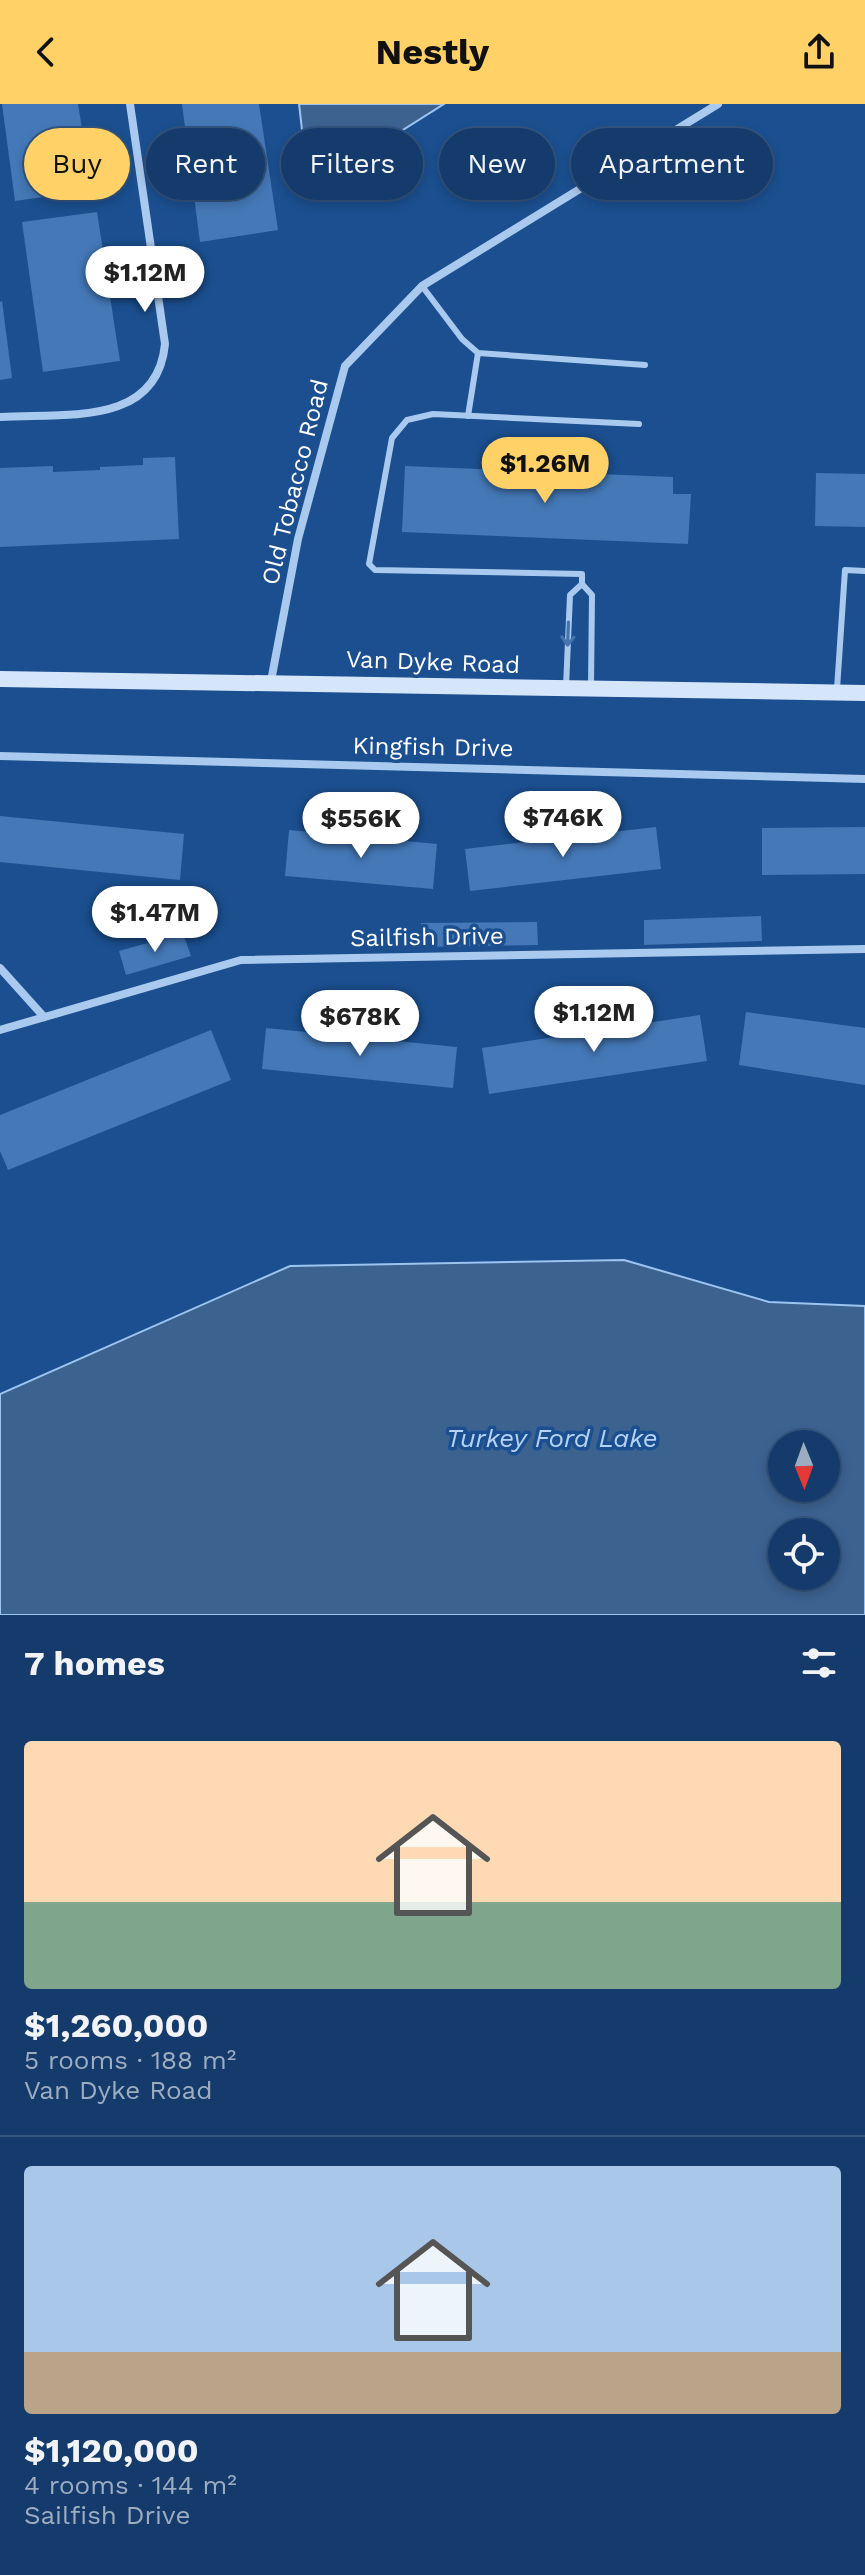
<!DOCTYPE html>
<meta charset="utf-8">
<style>
body{margin:0;font-family:"Work Sans",sans-serif;background:#214673;color:#f1f3f6;height:100vh;display:flex;flex-direction:column;font-size:30px;white-space:nowrap}
*{box-sizing:border-box;margin:0}
p{font-size:26px;color:#9dadc1}
.icon{flex:none;width:44px;height:44px;fill:none;stroke:currentColor;stroke-width:2;stroke-linecap:round;stroke-linejoin:round}
.map{position:relative;height:1511px;overflow:hidden}
.sheet{display:flex;flex-direction:column;background:#143b6b;flex:1}
.sheet>*{flex:none}
.banner{position:absolute;left:24px;top:24px;width:818px;height:72px;display:flex;gap:16px}
.needle{width:52px;rotate:179deg}
.controls{position:absolute;left:768px;top:1326px;display:grid;gap:16px}
.controls a{display:grid;place-items:center;width:72px;height:72px;border-radius:50%;background:#143b6b;box-shadow:0 4px 12px #0003,0 0 0 2px #33557e;font-size:40px}
.price{position:absolute;translate:-50% -68px;padding:0 18px;border-radius:28px;background:#fff;color:#222;font-size:26px;line-height:52px;filter:drop-shadow(0 2px 4px #0008)}
.price::after{content:'';position:absolute;left:50%;top:48px;width:24px;height:18px;margin-left:-12px;background:inherit;clip-path:polygon(0 0,100% 0,50% 100%)}
.price.on{background:#ffd166;color:#111}
ul{padding:0;list-style:none}
li{display:grid;align-content:center;gap:16px;height:424px;padding:0 24px}
li+li{border-top:2px solid #33557e}
li span{display:grid;place-items:center;height:248px;border-radius:8px;color:#555}
li>.icon{margin-inline-start:auto}
span .icon{width:144px;height:144px;fill:#fffc;stroke-width:1}
li b{font-size:34px}
h2{display:flex;justify-content:space-between;align-items:center;height:96px;padding:0 24px;font-size:34px}
.chip{padding:0 28px;border-radius:36px;background:#143b6b;box-shadow:0 4px 12px #0003,0 0 0 2px #33557e;font-size:28px;line-height:72px}
.chip.on{background:#ffd166;color:#111}
header{display:flex;justify-content:space-between;align-items:center;height:104px;padding:0 24px;background:#ffd166;color:#111;font-size:36px;font-weight:700}
.map>svg:first-child{display:block}
.water{fill:#3c6290;stroke:#9cc4f0;stroke-width:2;fill-rule:evenodd}
.building{fill:#4478b7}
.lines{fill:none;stroke-linecap:round;stroke-linejoin:round}
.service{stroke:#a9c9ee;stroke-width:6}
.minor{stroke:#a9c9ee;stroke-width:8}
.secondary{stroke:#d6e6fa;stroke-width:16}
.oneway{stroke:#4674ac}
.labels{text-anchor:middle;dominant-baseline:central;stroke-width:7;stroke-linejoin:round;paint-order:stroke}
.street-label{font-size:24px;fill:#fff;stroke:#1b4f8f}
.water-label{font-size:26px;font-style:italic;fill:#b5d3f5;stroke:#1b4f8f}
</style>
<header><svg class="icon" aria-label="back" viewBox="0 0 24 24"><path d="M15 5l-7 7 7 7"/></svg>Nestly<svg class="icon" aria-label="share" viewBox="0 0 24 24"><path d="M12 15V3M7 8l5-5 5 5M5 13v7h14v-7"/></svg></header>
<div class="map">
<svg width="865" height="1511" viewBox="0 0 865 1511">
<rect width="100%" height="100%" fill="#1b4f8f"/>
<!-- water -->
<g class="water">
<path d="M299,0H444L327,74L321,88L313,85C305,70 302,21 299,0Z"/>
<path d="M624,1156L769,1198L865,1202V1511H0V1290L290,1162ZM782,1340H826V1384H782ZM782,1428H826V1472H782Z"/>
</g>
<!-- building -->
<g class="building">
<polygon points="2,0 78,0 92,86 15,97"/>
<polygon points="182,0 259,0 278,126 200,138"/>
<polygon points="97,108 120,257 43,268 22,118"/>
<polygon points="2,197 12,274 0,276 0,198"/>
<polygon points="175,353 179,435 0,443 0,364 53,362 53,368 100,366 100,363 143,361 143,354"/>
<polygon points="405,362 673,373 673,390 691,390 688,440 402,428"/>
<polygon points="816,369 865,370 865,423 815,422"/>
<polygon points="0,712 184,730 180,776 0,758"/>
<polygon points="656,723 661,765 470,787 465,745"/>
<polygon points="865,723 865,770 762,771 762,724"/>
<polygon points="289,726 437,740 433,785 285,772"/>
<polygon points="761,812 762,837 644,841 644,816"/>
<polygon points="537,818 538,841 421,843 421,819"/>
<polygon points="183,829 191,852 126,871 119,847"/>
<polygon points="746,908 865,924 865,981 739,961"/>
<polygon points="700,911 707,957 489,990 482,944"/>
<polygon points="266,924 457,943 453,984 262,965"/>
<polygon points="211,926 231,976 8,1066 0,1047 0,1011"/>
</g>
<g class="lines">
<!-- service -->
<g class="service">
<polyline points="422,182 462,235 478,249 645,261"/>
<polyline points="468,312 478,249"/>
<polyline points="591,582 592,491 582,480 582,470 375,466 369,460 392,334 407,316 433,310 639,320"/>
<polyline points="566,583 570,491 582,480"/>
<polyline points="837,585 845,466 865,467"/>
</g>
<!-- minor -->
<g class="minor">
<path d="M0,313C63,309 157,324 165,240L130,0"/>
<polyline points="271,577 298,435 345,262 422,182 718,0"/>
<polyline points="0,652 865,675"/>
<polyline points="0,864 44,913"/>
<polyline points="0,926 241,856 865,845"/>
</g>
<!-- secondary -->
<polyline class="secondary" points="0,575 865,589"/>
</g>
<!-- one-way arrows -->
<defs><path id="oneway-shaft" d="M-6 0H5M1.5-3L5.5 0L1.5 3" fill="none" stroke-width="1.6" stroke-linecap="round" stroke-linejoin="round" transform="scale(2)"/></defs>
<use class="oneway" href="#oneway-shaft" transform="translate(568 530) rotate(92)"/>
<g class="labels">
<!-- street labels -->
<g class="street-label">
<text transform="translate(295 378) rotate(-76)">Old Tobacco Road</text>
<text transform="translate(433 558) rotate(2)">Van Dyke Road</text>
<text transform="translate(433 643) rotate(1)">Kingfish Drive</text>
<text transform="translate(427 833) rotate(-1)">Sailfish Drive</text>
</g>
<!-- water labels -->
<g class="water-label">
<text x="552" y="1334">Turkey Ford Lake</text>
</g>
</g>
</svg>
<div class="controls">
<a><svg class="needle" viewBox="-14 -14 28 28"><path d="M0-13l5 13h-10z" fill="#e53935"/><path d="M0 13l5-13h-10z" fill="#9dadc1"/></svg></a>
<a><svg class="icon" aria-label="locate" viewBox="0 0 24 24"><circle cx="12" cy="12" r="6"/><path d="M12 2v4M12 18v4M2 12h4M18 12h4"/></svg></a>
</div>
<b class="price" style="left:145px;top:210px">$1.12M</b>
<b class="price on" style="left:545px;top:401px">$1.26M</b>
<b class="price" style="left:563px;top:755px">$746K</b>
<b class="price" style="left:361px;top:756px">$556K</b>
<b class="price" style="left:155px;top:850px">$1.47M</b>
<b class="price" style="left:594px;top:950px">$1.12M</b>
<b class="price" style="left:360px;top:954px">$678K</b>
<div class="banner">
<a class="chip on">Buy</a>
<a class="chip">Rent</a>
<a class="chip">Filters</a>
<a class="chip">New</a>
<a class="chip">Apartment</a>
</div>
</div>
<section class="sheet">
<h2>7 homes<svg class="icon" aria-label="filters" viewBox="0 0 24 24"><path d="M4 7h16M4 17h16"/><circle cx="9" cy="7" r="2"/><circle cx="15" cy="17" r="2"/></svg></h2>
<ul>
<li><span style="background:linear-gradient(#ffd9b3 65%,#7fa58c 0)"><svg class="icon" aria-label="home" viewBox="0 0 24 24"><path d="M3 11l9-7 9 7M6 9v11h12V9"/></svg></span><div><b>$1,260,000</b><p>5 rooms · 188 m²</p><p>Van Dyke Road</p></div></li>
<li><span style="background:linear-gradient(#a9c7e8 75%,#b9a48a 0)"><svg class="icon" aria-label="home" viewBox="0 0 24 24"><path d="M3 11l9-7 9 7M6 9v11h12V9"/></svg></span><div><b>$1,120,000</b><p>4 rooms · 144 m²</p><p>Sailfish Drive</p></div></li>
</ul>
</section>
